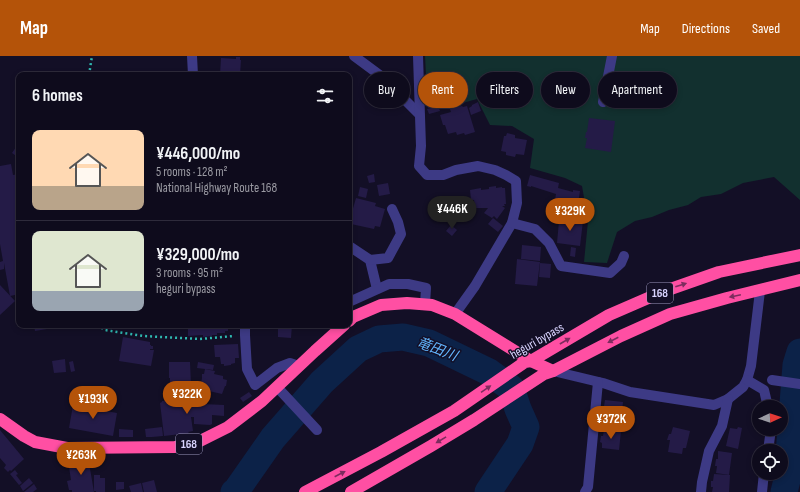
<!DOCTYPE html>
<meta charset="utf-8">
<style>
body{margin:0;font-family:"Sofia Sans Condensed","Noto Sans JP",sans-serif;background:#1c1929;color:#f1f3f6;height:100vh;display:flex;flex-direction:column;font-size:15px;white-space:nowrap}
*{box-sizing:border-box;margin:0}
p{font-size:13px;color:#9b9ba3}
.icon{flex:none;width:22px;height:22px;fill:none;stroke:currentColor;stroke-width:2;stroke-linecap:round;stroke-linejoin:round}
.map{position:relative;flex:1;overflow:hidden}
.sheet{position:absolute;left:16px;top:16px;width:336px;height:256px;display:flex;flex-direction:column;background:#0e0b1c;border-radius:8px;box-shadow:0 2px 6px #0003,0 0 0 1px #2e2b3b}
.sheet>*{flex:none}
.hud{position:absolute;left:364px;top:16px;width:376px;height:36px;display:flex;gap:8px}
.needle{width:26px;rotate:87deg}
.tools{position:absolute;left:752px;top:344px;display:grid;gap:8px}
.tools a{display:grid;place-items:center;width:36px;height:36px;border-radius:50%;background:#0e0b1c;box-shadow:0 2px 6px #0003,0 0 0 1px #2e2b3b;font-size:20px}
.price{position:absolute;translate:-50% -34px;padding:0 9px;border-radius:14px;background:#b45309;color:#fff;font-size:13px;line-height:26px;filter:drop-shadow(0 1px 2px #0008)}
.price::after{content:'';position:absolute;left:50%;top:24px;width:12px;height:9px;margin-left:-6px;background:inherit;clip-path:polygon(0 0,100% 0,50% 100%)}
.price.on{background:#222;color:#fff}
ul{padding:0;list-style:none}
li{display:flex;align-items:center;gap:12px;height:100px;padding:0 16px}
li+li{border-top:1px solid #2e2b3b}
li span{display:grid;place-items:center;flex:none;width:112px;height:80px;border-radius:8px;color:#555}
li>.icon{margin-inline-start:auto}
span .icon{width:48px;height:48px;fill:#fffc;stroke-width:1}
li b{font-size:17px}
h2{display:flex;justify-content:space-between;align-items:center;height:48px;padding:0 16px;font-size:17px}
.pill{padding:0 14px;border-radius:18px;background:#0e0b1c;box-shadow:0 2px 6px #0003,0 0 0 1px #2e2b3b;font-size:14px;line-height:36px}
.pill.on{background:#b45309;color:#fff}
header{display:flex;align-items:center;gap:24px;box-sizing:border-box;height:56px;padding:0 20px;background:#b45309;color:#fff}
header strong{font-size:19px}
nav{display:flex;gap:22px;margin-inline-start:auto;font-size:14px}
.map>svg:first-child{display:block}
.green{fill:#12302f}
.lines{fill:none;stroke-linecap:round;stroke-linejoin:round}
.river{stroke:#0c2248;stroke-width:27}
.building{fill:#241b47}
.path{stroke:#2fb8b0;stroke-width:2.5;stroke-dasharray:2 3;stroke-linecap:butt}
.minor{stroke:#3d3a85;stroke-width:10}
.highway{stroke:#ff4fa3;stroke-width:12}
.oneway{fill:#7d2c5e}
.labels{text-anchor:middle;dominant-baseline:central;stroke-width:3;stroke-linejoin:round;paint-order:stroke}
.shield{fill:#130f26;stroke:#9e99be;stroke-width:1}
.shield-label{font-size:12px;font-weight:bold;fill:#d9d4ff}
.street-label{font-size:13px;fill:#d9d4ff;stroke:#130f26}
.water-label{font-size:14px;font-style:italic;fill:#62b6ff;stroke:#130f26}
</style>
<header>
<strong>Map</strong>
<nav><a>Map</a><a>Directions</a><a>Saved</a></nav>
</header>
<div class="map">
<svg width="800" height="436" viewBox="0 0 800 436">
<rect width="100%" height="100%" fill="#130f26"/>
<!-- green -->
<polygon class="green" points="425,0 800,0 800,144 774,121 743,127 721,138 701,141 688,149 669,154 652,161 635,165 617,176 607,207 584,206 588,165 582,130 565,122 530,112 534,83 512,70 490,69 477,43 445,52 443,40 427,39"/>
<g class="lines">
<!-- river -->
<g class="river">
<polyline points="234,436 236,435 273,382 322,326 358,293 379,283 403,281 429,287 489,316 511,332 518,353 526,371 520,388 488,436"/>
<polyline points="784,436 787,424 796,309 800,296"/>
</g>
</g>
<!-- building -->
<g class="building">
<polygon points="236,1 240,1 240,4 241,4 240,19 220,19 221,2 236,3"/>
<polygon points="437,44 439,49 428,52 426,47"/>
<polygon points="478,46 481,55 471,59 469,52 472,50 472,49"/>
<polygon points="438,50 440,55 429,58 427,53"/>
<polygon points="462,50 463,51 467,50 475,76 465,79 464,77 457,79 456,76 448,78 445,69 443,69 440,59 451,56 450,53"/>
<polygon points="589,62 615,65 611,96 585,92 587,82 585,82 586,76 587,76"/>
<polygon points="507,77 515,79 515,82 527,84 524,99 516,98 515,101 506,99 506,96 501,95 504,80 506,80"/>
<polygon points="16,91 19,93 19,102 12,97"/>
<polygon points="11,108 13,119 19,118 19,238 10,240 4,207 4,213 0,214 0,206 3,205 0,188 0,110"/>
<polygon points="374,118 375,126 369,127 367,120"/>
<polygon points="530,119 559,127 558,132 573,136 573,134 580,135 576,161 558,158 559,155 553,155 556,138 531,130 531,131 527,130"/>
<polygon points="388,127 390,138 379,140 377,129"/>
<polygon points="496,130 496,132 502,131 502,132 505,132 506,148 504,148 505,150 502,150 505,152 497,163 494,160 492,162 484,157 488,152 475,152 474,144 471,144 470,134 481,132 481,134 489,133 489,131"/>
<polygon points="360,131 368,133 366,142 358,140"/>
<polygon points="356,142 376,147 375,150 385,153 380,171 375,170 374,173 351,168 350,163"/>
<polygon points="493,162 503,170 498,176 488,168"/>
<polygon points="564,163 583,165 580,190 557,187 559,165 564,166"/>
<polygon points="451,169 457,174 452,180 446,175"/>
<polygon points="522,189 541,191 540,205 521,203"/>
<polygon points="571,191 576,192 575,201 570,200"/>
<polygon points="517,203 540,206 537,230 515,228"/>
<polygon points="540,207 551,208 550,222 539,221"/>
<polygon points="0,229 15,245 0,259"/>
<polygon points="34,269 59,269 59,271 35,275"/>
<polygon points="188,269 228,269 228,275 225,275 225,277 217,277 217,279 212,279 212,280 203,281 203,279 188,280"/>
<polygon points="264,269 292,269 291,282 278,281 278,273 264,272"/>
<polygon points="123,281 150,286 150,289 151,289 151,290 153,290 153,293 150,293 150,294 154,294 151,310 119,305"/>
<polygon points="238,288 239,302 235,302 235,307 231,308 231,309 224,310 224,308 221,308 220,301 215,301 214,289"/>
<polygon points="65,303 66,316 54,317 52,305"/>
<polygon points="73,305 75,315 71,316 69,306"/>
<polygon points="169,306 190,306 191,329 170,330 170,322 175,322 169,322"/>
<polygon points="198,306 214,309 213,314 197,312"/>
<polygon points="205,313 215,315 214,318 223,320 223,323 227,324 226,330 225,330 222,338 200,333 202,322 202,318 204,318"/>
<polygon points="249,336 252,340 243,346 240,342"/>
<polygon points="194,342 195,348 199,348 199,345 203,345 203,348 224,349 224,360 212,359 212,368 210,369 194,368 194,361 191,361 193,375 188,376 189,377 164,380 160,347 162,346 162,345"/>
<polygon points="605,344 623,346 620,374 602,372 602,366 607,367 609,350 604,350"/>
<polygon points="73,349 117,357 113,380 69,372"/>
<polygon points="162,371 163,380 152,381 146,381 145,373"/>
<polygon points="673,371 690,375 686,392 683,392 682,398 668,396 670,384 667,384 669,378 671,378"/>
<polygon points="738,371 742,372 738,393 726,390 730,372 737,373"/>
<polygon points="119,373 133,374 133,381 119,381"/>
<polygon points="0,374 24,403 11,415 10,414 8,416 4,412 6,409 0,402"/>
<polygon points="604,374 621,375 619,394 602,392 602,387 600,386 601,380 603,380"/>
<polygon points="718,395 732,397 729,419 716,417 717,410 715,410 716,403 718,403"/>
<polygon points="88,401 94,436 72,436 72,434 69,434 67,425 71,424 69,411 72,411 71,404"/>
<polygon points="59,402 69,402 70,408 59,408"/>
<polygon points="15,414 18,418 16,419 22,427 19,429 10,418"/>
<polygon points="714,418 730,419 729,436 712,436 713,431 711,431 711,425 713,425"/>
<polygon points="94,419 100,419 100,422 105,422 105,436 96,436 96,435 94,435"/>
<polygon points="29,422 33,427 23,435 20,430"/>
<polygon points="154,424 157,436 144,436 142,427"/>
<polygon points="116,426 124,426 124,433 116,434"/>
<polygon points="141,427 143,436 131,436 129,430"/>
<polygon points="34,428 37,433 33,436 24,436"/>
</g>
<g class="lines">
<!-- path -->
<g class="path">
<polyline points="89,19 92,0"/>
<polyline points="97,269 105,274 143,280 200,283 234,280"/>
</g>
<!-- minor -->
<g class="minor">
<polyline points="192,0 193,19"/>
<polyline points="354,0 381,20 419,58"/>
<polyline points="418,0 421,90 419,110 427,119 443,119 456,114 478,110 495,114 506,119 516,125 517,147 512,167 475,230 455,258"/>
<polyline points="603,46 612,0"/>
<polyline points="512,167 535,173 549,187 561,210 610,217 621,207 624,200"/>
<polyline points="349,190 370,204 377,233"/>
<polyline points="370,204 388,202 401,178 398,166 392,153"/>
<polyline points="349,246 389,228 408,228 426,232 425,248"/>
<polyline points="245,269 245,279 247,313 255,329 277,312 290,307 299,310"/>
<polyline points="553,315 603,327 630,336 714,349 728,343 743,331 747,324 751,310 760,235"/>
<polyline points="747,324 764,334 768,351"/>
<polyline points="772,324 800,328"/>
<polyline points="277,331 317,374"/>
<polyline points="768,395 771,373"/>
<polyline points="585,436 588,431 598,326"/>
<polyline points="701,436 702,426 709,395 722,370 728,343"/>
<polyline points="762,436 764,417"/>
</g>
<!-- highway -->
<g class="highway">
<polyline points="349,265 353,261 381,249 407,247 432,249 455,258 531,305 553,315"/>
<polyline points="0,363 24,380 35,386 67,392 175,391 200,385 228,371 262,345 315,295 344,269"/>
<polyline points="305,436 381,396 454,355 525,306 531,305 609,259 662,236 719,216 800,199"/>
<polyline points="351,436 431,390 474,364 544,318 553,315 621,280 670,258 727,242 800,224"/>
</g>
</g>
<!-- one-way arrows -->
<defs><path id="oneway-solid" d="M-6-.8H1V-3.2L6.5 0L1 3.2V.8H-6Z"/></defs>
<g class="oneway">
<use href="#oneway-solid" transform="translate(681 229) rotate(-18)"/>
<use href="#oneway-solid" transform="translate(735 240) rotate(168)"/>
<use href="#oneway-solid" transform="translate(613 284) rotate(153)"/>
<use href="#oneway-solid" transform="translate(565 285) rotate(-30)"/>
<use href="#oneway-solid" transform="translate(486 333) rotate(-34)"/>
<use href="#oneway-solid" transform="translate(441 384) rotate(149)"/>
<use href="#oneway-solid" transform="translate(340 418) rotate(-27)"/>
</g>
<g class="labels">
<!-- shield labels -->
<g class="shield">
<rect x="647" y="227" width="26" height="20" rx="3"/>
<rect x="176" y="378" width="26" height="20" rx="3"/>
</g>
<g class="shield-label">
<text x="660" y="237">168</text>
<text x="189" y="388">168</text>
</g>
<!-- street labels -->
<g class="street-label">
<text transform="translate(537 285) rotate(-30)">heguri bypass</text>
</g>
<!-- water labels -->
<g class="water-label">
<text transform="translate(437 293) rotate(21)">竜田川</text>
</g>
</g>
</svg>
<div class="tools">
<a><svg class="needle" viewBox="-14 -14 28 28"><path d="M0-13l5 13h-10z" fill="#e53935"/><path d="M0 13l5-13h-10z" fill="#9b9ba3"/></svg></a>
<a><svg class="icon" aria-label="locate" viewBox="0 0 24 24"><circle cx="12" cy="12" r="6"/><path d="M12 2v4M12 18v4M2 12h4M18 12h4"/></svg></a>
</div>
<b class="price on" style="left:452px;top:174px">¥446K</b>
<b class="price" style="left:570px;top:176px">¥329K</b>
<b class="price" style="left:187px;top:359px">¥322K</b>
<b class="price" style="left:93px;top:364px">¥193K</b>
<b class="price" style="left:611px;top:384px">¥372K</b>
<b class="price" style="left:81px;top:420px">¥263K</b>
<div class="hud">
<a class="pill">Buy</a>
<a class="pill on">Rent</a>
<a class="pill">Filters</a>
<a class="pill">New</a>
<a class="pill">Apartment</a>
</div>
<section class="sheet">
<h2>6 homes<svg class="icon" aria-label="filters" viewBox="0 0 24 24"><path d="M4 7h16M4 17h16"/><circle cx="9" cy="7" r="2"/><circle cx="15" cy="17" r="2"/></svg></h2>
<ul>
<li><span style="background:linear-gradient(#ffd9b3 70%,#b9a48a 0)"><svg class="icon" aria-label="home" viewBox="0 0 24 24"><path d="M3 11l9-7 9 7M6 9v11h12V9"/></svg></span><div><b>¥446,000/mo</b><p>5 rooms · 128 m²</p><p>National Highway Route 168</p></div></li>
<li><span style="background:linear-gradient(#dfe7d0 75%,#9aa5b1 0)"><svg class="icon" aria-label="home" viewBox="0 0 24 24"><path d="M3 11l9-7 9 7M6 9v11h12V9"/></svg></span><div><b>¥329,000/mo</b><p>3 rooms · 95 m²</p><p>heguri bypass</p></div></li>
</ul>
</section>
</div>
